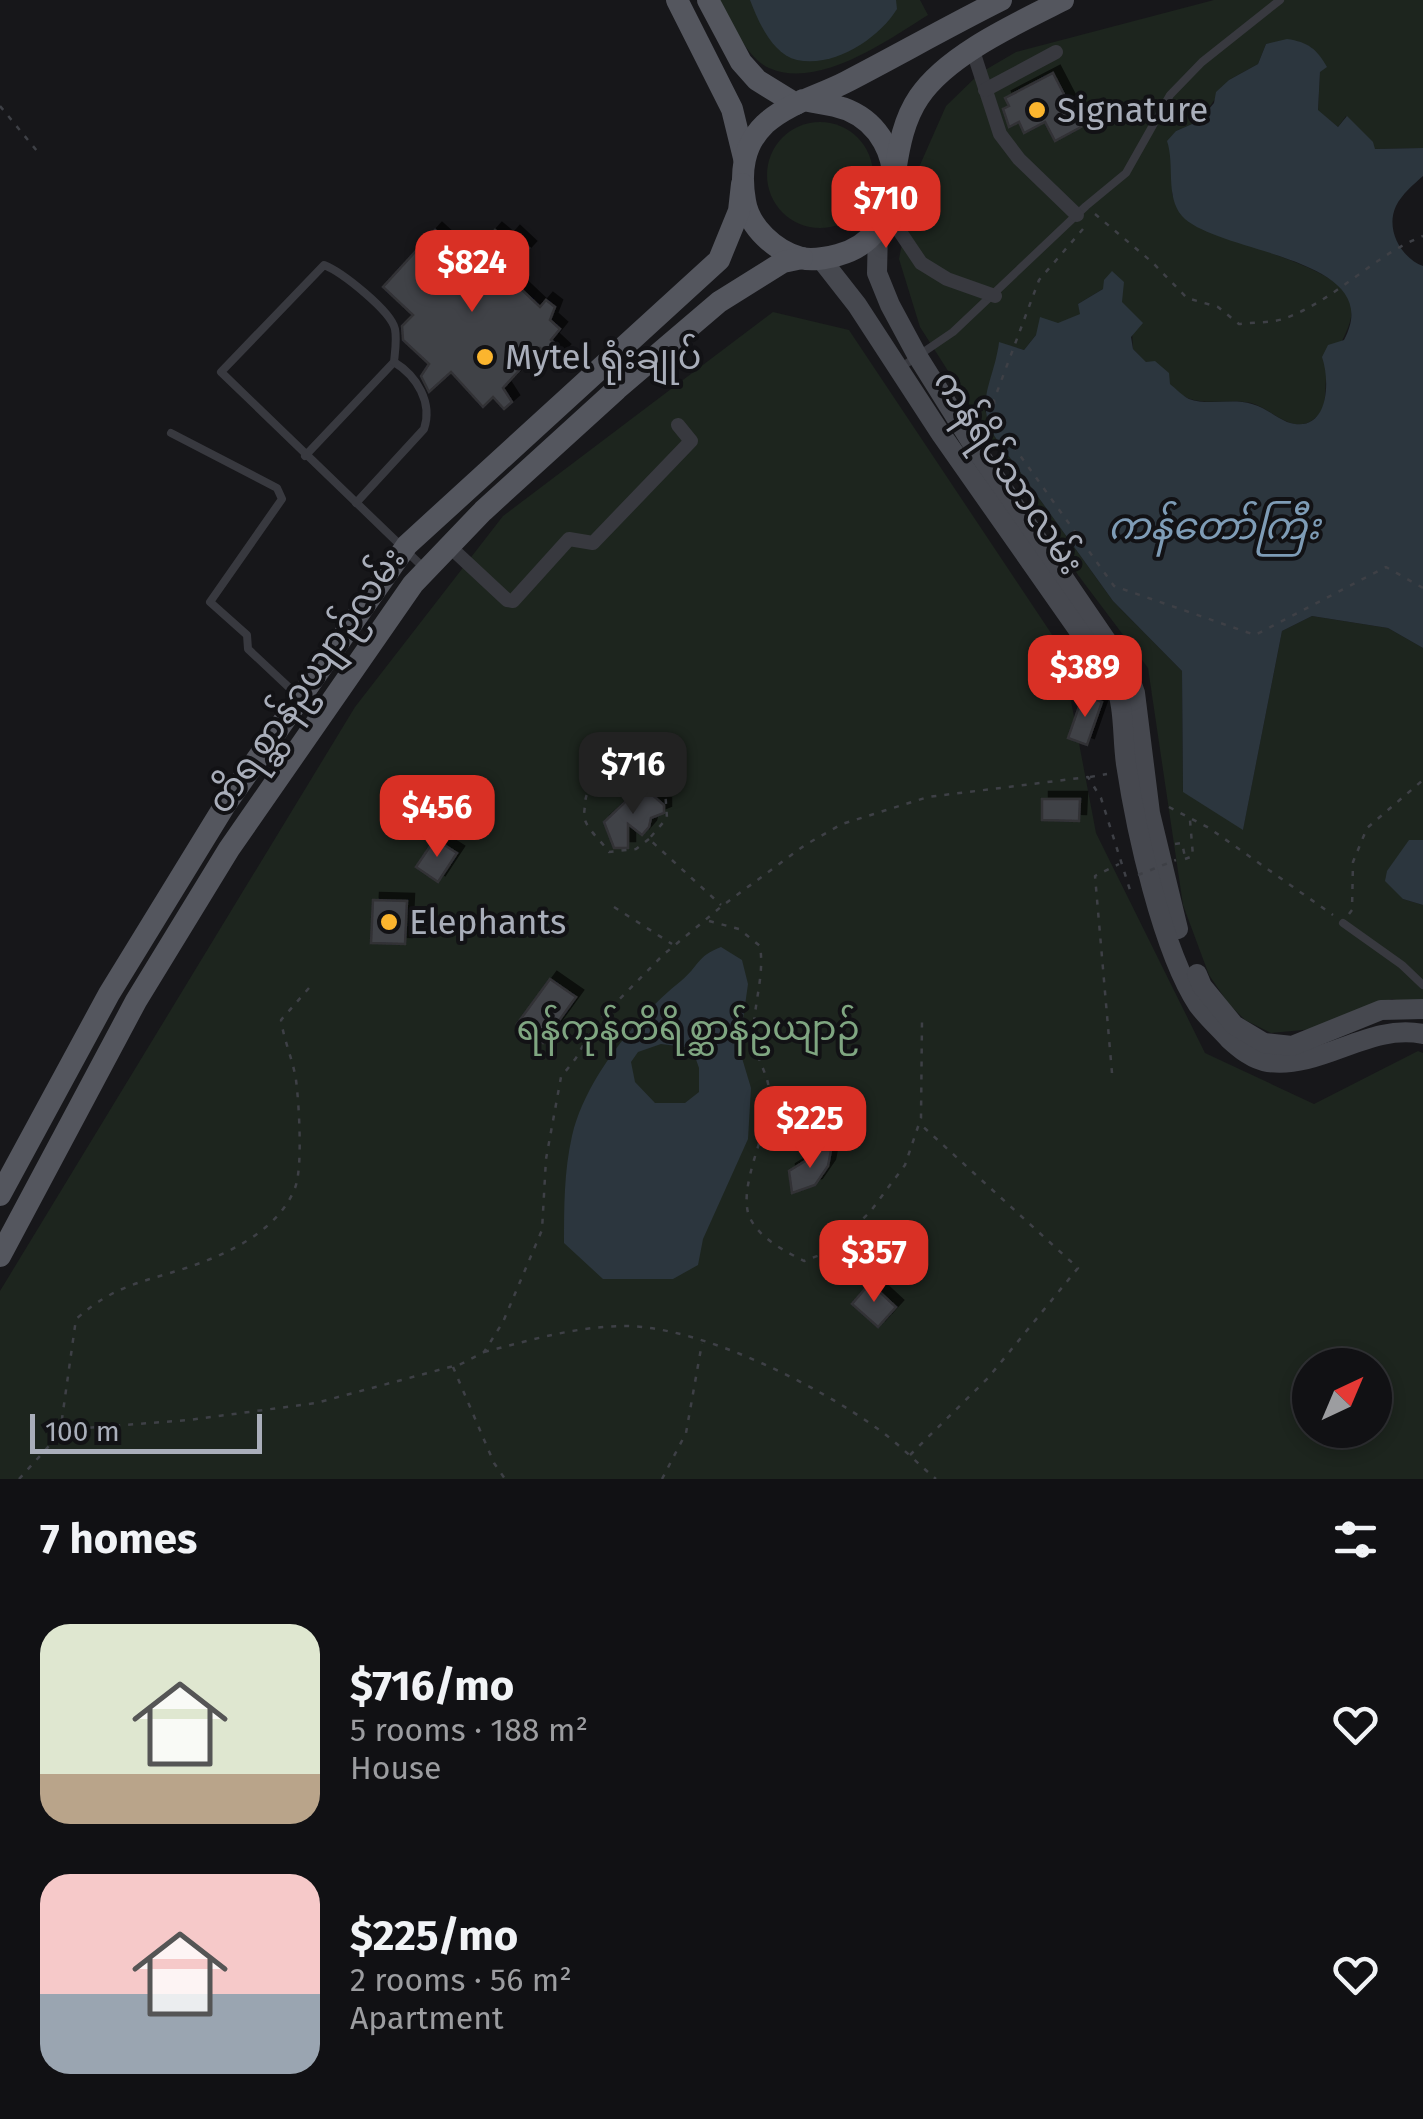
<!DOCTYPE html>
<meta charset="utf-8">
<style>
body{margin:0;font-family:"Fira Sans","Noto Sans Myanmar",sans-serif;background:#1e1f22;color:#f1f3f6;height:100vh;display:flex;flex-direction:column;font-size:38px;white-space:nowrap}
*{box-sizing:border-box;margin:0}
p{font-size:32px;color:#9c9da0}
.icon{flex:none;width:55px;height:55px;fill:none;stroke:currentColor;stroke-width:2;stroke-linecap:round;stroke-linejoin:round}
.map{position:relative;height:1479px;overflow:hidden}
.side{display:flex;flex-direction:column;background:#111114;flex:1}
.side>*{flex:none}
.needle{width:65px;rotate:44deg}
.controls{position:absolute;left:1292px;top:1348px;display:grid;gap:20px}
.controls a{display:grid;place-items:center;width:100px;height:100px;border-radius:50%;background:#111114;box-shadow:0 5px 15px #0003,0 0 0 2px #303134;font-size:50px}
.scale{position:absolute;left:30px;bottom:25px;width:232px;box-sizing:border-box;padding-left:10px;border:5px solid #a9aeba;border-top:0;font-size:28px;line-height:35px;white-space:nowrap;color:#a9aeba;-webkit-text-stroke:8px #121215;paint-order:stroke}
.price{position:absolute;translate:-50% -85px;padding:0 22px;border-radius:20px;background:#d93025;color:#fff;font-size:32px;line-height:65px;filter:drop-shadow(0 2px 5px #0008)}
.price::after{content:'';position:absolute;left:50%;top:60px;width:30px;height:22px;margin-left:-15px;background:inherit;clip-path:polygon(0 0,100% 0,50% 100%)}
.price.current{background:#222;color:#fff}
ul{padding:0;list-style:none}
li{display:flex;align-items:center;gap:30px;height:250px;padding:0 40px}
li span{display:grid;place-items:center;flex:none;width:280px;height:200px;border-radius:30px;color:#555}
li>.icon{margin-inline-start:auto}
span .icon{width:120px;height:120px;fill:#fffc;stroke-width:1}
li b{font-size:42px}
h2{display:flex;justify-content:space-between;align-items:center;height:120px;padding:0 40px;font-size:42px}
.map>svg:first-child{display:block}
.green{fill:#1d251e;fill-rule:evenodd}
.water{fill:#2c363e;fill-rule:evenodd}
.building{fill:#414247;stroke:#313136;stroke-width:2.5;filter:url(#shadow)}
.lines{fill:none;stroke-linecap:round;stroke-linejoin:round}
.path{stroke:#3e4046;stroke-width:2.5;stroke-dasharray:5 8;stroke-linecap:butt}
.lane{stroke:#38393f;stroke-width:8}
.street{stroke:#38393f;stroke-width:14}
.secondary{stroke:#46484f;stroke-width:20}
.primary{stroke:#54565e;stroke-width:22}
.path-bridge{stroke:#3e4046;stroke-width:2.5;stroke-dasharray:5 8;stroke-linecap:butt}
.poi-dot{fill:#fbb52e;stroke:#121215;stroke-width:4}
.labels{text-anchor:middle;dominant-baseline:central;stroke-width:8;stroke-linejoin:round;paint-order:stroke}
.poi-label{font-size:35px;fill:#a9aeba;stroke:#121215;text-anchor:start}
.street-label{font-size:35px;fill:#a9aeba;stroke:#121215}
.park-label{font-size:35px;fill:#7fa681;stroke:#121215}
.water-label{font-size:38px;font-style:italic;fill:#7e9cb6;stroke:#121215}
</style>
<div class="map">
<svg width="1423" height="1479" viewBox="0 0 1423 1479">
<defs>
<filter id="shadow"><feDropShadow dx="7" dy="-7" stdDeviation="0" flood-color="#0009"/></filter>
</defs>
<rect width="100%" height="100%" fill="#17171a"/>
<!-- green -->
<g class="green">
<path d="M717,0H920L928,15C888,40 819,90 769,68C748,59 729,20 717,0Z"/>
<path d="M1214,0H1423V148L1374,149L1346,116L1338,127L1318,111L1320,71L1326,67C1309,36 1297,42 1266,44L1258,64L1229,80L1199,121L1176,131L1172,195C1201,213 1232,237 1264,250C1288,260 1319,269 1340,286C1369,311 1336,345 1328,370C1322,387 1331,406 1314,419C1293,436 1271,408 1251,403C1232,399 1209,405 1190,399C1170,392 1148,364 1133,349L1131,312L1103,289L1078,304L1081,314L1036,335L1024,350L999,343L996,367L983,405L995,437L1113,601L1182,671L1183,791L1243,829L1282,631L1312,616L1388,628L1423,648V840L1420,841L1403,899L1423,905V1008L1392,999L1313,1029L1271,1033L1245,1020L1228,1003L1209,975L1183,905L1148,668L1078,575L920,327L899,259L916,174L946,106L980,73L1016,52Z"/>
<circle cx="820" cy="175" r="53"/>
<path d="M773,312L849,330L1061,648L1096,833L1205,1053L1314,1104L1418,1051L1423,1053V1479H0V1291L355,707L503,516ZM1310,1365H1375V1430H1310Z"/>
</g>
<!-- water -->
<g class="water">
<path d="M750,0H896L897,9C879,38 835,68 797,60C772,54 758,21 750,0Z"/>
<path d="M1287,39C1308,42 1317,49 1327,67L1320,72L1318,110L1338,127L1347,116L1373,142L1375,149L1423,148V176C1414,184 1402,194 1396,206C1385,229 1401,258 1423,266V648L1388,628L1312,616L1282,631L1243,830L1183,792L1182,671L1113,601L995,437C974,400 994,382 999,342L1024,350L1036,335L1040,317L1058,323L1080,314L1078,304L1103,289L1104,280L1112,271L1124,282L1122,302L1143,323L1131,337L1133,349L1146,362L1155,361L1169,373L1170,384C1175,388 1183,396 1189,399C1207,406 1233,398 1252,404C1265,407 1275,417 1287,422C1328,436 1331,383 1322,357L1328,345L1344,340C1389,256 1216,254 1182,216C1165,196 1175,165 1167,141L1176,131L1199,121L1214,103L1216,92L1229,80L1258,64L1266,44Z"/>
<polygon points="1409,840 1423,840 1423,905 1403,899 1385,881 1387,871"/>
<path d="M721,947L742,960L748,984L739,1048L751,1088L748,1139L703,1239L698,1265L673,1279H603L564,1243C564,1207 564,1171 572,1136C585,1079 637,1016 681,981C699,966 697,956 721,947ZM661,1044L692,1048L699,1068V1092L685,1103H655L635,1082L631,1062L638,1052Z"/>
</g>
<!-- building -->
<g class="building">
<polygon points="1053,73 1081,127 1055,141 1045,122 1024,133 1019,122 1009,127 1003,109 1009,106 1005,98"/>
<polygon points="435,230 468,260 495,230 507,240 513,233 529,248 505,274 540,307 546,300 555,307 550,320 560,329 551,340 563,351 554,361 540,348 503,388 512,402 504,409 493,397 483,407 451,372 429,392 421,376 429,364 403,340 402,326 413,315 383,287"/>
<polygon points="1083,695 1102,702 1087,745 1068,738"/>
<polygon points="642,786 664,805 664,813 651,818 649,827 642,835 628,824 628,848 614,848 604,822"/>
<polygon points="1042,799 1080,799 1079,821 1042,820"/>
<polygon points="435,839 457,853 438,882 416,867"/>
<polygon points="373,900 407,901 405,944 371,943"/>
<polygon points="550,979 576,997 543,1043 517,1024"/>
<polygon points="812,1150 831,1150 828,1166 815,1185 792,1193 789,1171 810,1158"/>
<polygon points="870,1283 896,1307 878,1327 852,1304"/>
</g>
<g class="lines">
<!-- path -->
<g class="path">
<polyline points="0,106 37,151"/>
<path d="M1095,214L1152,262L1187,298L1218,307L1239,324C1254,322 1273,323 1286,318C1337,299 1374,255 1423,236"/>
<polyline points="1083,229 1039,280 994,400 996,422 1114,586 1255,635 1386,567 1423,588"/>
<polyline points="1090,777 1107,774"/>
<polyline points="1169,807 1209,828 1333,915"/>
<path d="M649,839L636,849L609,852C603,843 588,830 585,820C583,815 585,809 585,804C587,767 639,767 664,774L667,818L649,839L721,905"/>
<polyline points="1175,844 1182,843 1185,857"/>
<polyline points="1185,859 1193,856 1190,820"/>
<polyline points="614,907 672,944"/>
<polyline points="1349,914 1352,910 1353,862 1367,828 1423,780"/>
<path d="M709,921L739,929L760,946C765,978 752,1007 754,1039C756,1063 773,1077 769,1105C765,1136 737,1191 750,1218C760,1239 785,1251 804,1261L830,1251L870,1212L905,1165L921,1118L922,1021"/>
<polyline points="1112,1073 1095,876 1119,864"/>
<path d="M484,1352C531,1340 577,1326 626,1326C702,1327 817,1385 878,1429C899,1444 917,1463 936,1479"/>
<polyline points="453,1367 494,1463 505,1479"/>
<path d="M60,1433L76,1319C115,1285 140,1283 186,1268C228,1254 278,1231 295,1188C303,1168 299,1103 296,1080C293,1060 284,1041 281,1020L309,988"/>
<polyline points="910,1455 988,1378 1078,1268 919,1123"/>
<polyline points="19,1479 59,1435 73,1429 189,1420 316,1403 461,1364 484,1352 503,1322 542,1230 546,1159 561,1077 576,1058 595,1024 663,955 722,906 805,845 842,824 928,797 1088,777 1101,798 1130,890 1135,887"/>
<polyline points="662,1479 686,1433 702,1343"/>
</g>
<!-- lane -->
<g class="lane">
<polyline points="900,368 953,332 1086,206 1126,173 1170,95 1202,62 1280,0"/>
<polyline points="171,433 277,488 282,499 210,602 247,635 248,649 296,694"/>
<path d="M305,456L394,362C395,352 397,340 395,329C391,311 342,272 324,265L221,372L424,568"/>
<path d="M356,503L424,429C433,403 417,376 394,362"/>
<polyline points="1343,923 1402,965 1423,985"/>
</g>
<!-- street -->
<g class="street">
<polyline points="973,51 1000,134 1019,159 1077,215"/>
<polyline points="985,90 1056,52"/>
<polyline points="888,214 921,263 947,279 995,296"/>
<polyline points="448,545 507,600 513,601 569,539 593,543 691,441 678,425"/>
</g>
<!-- secondary -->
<g class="secondary">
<polyline points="878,230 877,273 890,305 918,357 975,448 1127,671 1135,693 1150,813 1178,929"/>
<path d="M821,259L857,305L941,434L1114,681C1125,706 1122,736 1126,764C1136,830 1162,950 1198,1005C1207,1017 1219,1028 1229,1039C1240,1049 1253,1060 1268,1062C1323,1069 1368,1023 1423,1034"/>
<polyline points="1197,974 1202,986 1234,1025 1264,1043 1292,1046 1381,1010 1423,1009"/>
</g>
<!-- primary -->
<g class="primary">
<polyline points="677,0 732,109 744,158"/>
<polyline points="708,0 741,62 757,80 796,104"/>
<path d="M803,100C818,103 834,104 848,110C913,138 907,237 838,255C826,258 813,261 801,258C775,251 749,227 745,201C740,172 743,145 765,124C788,103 819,96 846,82C898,55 949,26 1001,0"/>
<path d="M895,172C899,146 904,119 919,97C948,54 1018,23 1063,0"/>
<polyline points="0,1195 109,994 225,805 407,545 719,260 739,211 742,184"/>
<polyline points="0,1256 136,1001 229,849 413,584 483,511 617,389 719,302 783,262 802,258"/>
</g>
<!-- path-bridge -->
<polyline class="path-bridge" points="1138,875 1176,860"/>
</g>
<!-- markers -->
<g class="poi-dot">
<circle cx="1037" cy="110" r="10"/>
<circle cx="485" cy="357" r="10"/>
<circle cx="389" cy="922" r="10"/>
</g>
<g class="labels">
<!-- poi labels -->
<g class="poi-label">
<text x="1057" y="110">Signature</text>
<text x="505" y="357">Mytel ရုံးချုပ်</text>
<text x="409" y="922">Elephants</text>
</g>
<!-- street labels -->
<g class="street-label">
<text transform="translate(1009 472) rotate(56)">ကန်ရိပ်သာလမ်း</text>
<text transform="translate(306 680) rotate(-55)">တိရစ္ဆာန်ဥယျာဉ်လမ်း</text>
</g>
<!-- park labels -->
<g class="park-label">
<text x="688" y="1028">ရန်ကုန်တိရိစ္ဆာန်ဥယျာဉ်</text>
</g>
<!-- water labels -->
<g class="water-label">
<text x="1214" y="526">ကန်တော်ကြီး</text>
</g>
</g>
</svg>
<div class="controls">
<a><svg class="needle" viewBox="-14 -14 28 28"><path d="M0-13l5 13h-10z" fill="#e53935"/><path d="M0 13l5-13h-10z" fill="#9c9da0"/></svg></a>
</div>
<div class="scale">100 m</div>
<b class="price" style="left:886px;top:251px">$710</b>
<b class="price" style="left:472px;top:315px">$824</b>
<b class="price" style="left:1085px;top:720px">$389</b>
<b class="price current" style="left:633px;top:817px">$716</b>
<b class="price" style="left:437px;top:860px">$456</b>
<b class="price" style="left:810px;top:1171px">$225</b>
<b class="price" style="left:874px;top:1305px">$357</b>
</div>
<section class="side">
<h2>7 homes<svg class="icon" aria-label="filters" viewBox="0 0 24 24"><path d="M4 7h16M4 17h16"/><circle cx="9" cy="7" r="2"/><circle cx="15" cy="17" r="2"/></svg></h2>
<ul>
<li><span style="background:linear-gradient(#dfe7d0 75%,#b9a48a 0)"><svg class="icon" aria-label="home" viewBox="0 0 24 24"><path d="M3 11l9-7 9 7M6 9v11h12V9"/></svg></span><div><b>$716/mo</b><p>5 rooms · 188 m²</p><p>House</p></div><svg class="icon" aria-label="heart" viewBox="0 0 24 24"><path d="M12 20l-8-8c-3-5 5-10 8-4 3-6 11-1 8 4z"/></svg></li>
<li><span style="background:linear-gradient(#f6c9c9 60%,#9aa5b1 0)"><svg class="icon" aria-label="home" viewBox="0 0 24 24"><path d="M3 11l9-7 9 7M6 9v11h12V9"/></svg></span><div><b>$225/mo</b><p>2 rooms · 56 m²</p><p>Apartment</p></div><svg class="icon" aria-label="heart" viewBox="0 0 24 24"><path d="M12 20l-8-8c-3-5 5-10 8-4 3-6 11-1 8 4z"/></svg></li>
</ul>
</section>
